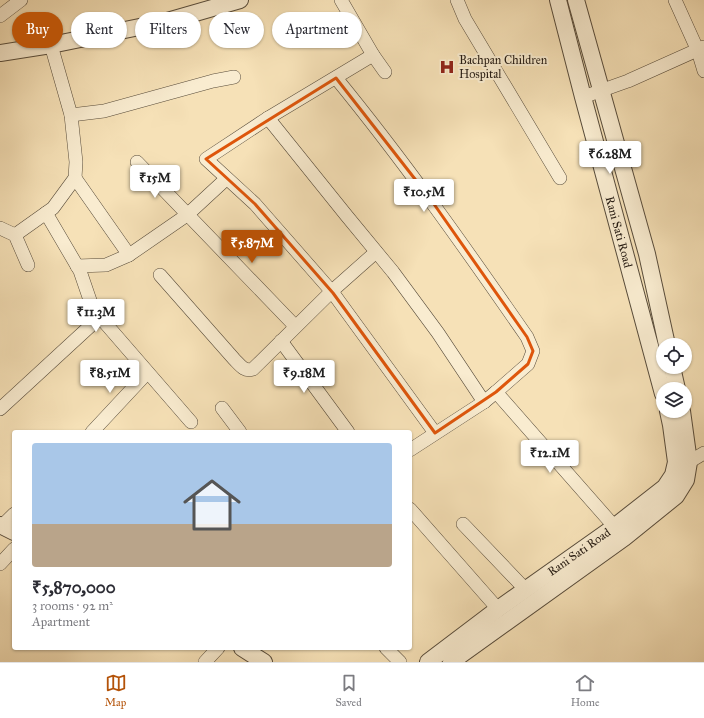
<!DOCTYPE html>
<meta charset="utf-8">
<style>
body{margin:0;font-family:"IM FELL Great Primer",serif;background:#f7f7f7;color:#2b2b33;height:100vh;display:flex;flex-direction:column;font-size:15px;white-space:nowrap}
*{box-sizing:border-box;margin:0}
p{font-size:13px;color:#7c7c81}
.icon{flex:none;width:22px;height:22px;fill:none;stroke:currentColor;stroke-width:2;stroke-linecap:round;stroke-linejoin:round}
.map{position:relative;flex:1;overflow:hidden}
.details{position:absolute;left:12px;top:430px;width:400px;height:220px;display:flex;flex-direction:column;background:#fff;border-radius:4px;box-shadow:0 1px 3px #0004}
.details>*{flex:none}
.top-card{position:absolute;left:12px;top:12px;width:400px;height:36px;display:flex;gap:8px}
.tools{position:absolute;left:656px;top:338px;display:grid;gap:8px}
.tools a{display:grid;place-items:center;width:36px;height:36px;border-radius:50%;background:#fff;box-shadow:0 1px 3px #0004;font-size:20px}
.price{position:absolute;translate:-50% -34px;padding:0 9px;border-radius:4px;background:#fff;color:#222;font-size:13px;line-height:26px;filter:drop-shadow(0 1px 2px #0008)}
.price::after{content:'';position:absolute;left:50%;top:24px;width:12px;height:9px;margin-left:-6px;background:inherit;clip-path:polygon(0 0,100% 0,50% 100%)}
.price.selected{background:#b45309;color:#fff}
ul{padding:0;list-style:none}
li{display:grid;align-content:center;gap:8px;height:212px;padding:0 20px}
li span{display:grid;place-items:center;height:124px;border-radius:4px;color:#555}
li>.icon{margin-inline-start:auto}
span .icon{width:72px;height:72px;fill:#fffc;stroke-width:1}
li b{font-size:17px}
.chip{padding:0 14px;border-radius:18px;background:#fff;box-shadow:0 1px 3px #0004;font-size:14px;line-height:36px}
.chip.selected{background:#b45309;color:#fff}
.dock{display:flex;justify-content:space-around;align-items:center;height:56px;border-top:1px solid #e1e1e2;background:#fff;font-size:11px;color:#7c7c81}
.dock a{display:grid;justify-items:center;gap:2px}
.dock .selected{color:#b45309}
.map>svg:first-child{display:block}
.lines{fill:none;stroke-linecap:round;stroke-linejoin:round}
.minor-casing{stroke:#584c3b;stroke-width:14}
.tertiary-casing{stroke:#584c3b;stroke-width:18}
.minor{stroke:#f9ecd0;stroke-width:13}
.tertiary{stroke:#f9ecd0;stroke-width:16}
.marked{fill:none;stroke:#de560c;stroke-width:3;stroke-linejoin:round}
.labels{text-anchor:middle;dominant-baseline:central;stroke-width:4;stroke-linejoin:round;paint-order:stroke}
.poi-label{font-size:12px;fill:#241a12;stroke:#f9ecd0;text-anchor:start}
.street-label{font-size:12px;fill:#241a12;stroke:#f9ecd0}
</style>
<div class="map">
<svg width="704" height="662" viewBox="0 0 704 662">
<rect width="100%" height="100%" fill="#f6e1b7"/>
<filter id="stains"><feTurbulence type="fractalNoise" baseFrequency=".005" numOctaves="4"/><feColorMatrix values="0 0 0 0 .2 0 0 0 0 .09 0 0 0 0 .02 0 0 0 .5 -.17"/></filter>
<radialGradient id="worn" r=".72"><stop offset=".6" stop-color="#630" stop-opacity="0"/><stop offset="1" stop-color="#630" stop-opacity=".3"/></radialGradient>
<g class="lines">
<!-- minor casing -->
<g class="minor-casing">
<g id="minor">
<polyline points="341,0 373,55 385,72"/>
<polyline points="457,0 465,19 560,178"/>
<polyline points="675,0 698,51 704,71"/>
<polyline points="0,16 21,0"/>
<polyline points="373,55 268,118 206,159 255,204 333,293 435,433"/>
<path d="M336,78C404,161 466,249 527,337L533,351L528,364L496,392L484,402L410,450"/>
<polyline points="583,97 628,81 704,47"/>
<polyline points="71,115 104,111 213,81 234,77"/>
<polyline points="268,118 346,215 393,272 438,333 484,402"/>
<polyline points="137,162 295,326"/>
<polyline points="75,178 129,255"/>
<polyline points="46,213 80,271 93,309 191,422"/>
<polyline points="0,228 15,235 28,265"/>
<polyline points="15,235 53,208 75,178 76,162 71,115 51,45"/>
<polyline points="77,266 106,265 129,255 187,215 226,179"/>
<path d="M160,275L234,359C240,365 244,372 253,369L332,291L376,252"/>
<polyline points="281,341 348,432"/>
<polyline points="496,392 620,533"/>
<polyline points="222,408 240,432"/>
<polyline points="0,409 100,317"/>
<polyline points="92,432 147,373"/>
<polyline points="689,462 704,453"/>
<polyline points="410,509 498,609"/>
<polyline points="463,524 526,590"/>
<polyline points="2,526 14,514"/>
<polyline points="0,564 14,549"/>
<polyline points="386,648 400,662"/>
<polyline points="205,662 218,648"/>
</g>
</g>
<!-- tertiary casing -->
<g class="tertiary-casing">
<g id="tertiary">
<polyline points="558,0 583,97 663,394"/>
<polyline points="576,0 647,254 667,345"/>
<polyline points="0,53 51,45 164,22 240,0"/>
<polyline points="672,367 677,389"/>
<polyline points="0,525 14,532"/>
<polyline points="242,648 264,662"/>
<polyline points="428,662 498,609 614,527 665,487 673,475 676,462 671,425 668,411"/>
<polyline points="451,662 624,538 676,496 686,480 689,462 682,411"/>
</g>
</g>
<!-- minor -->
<use href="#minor" class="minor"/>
<!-- tertiary -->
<use href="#tertiary" class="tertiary"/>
</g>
<!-- marked area -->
<path class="marked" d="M336,78L429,197L527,337L533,351L528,364L496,392L435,433L333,293L255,204L206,159Z"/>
<!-- icons -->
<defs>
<g id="hospital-bare" transform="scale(1.2)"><path d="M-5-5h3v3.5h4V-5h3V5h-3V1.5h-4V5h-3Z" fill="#8f2418" stroke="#f9ecd0" stroke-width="2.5" paint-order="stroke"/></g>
</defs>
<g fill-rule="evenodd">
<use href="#hospital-bare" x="447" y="67"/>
</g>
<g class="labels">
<!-- poi labels -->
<g class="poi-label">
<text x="459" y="60">Bachpan Children<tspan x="459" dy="14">Hospital</tspan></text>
</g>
<!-- street labels -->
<g class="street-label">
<text transform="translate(619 232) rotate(75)">Rani Sati Road</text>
<text transform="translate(579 552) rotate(-35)">Rani Sati Road</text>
</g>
</g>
<rect width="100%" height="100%" filter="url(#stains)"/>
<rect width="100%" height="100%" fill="url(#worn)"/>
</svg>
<div class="tools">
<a><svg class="icon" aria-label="locate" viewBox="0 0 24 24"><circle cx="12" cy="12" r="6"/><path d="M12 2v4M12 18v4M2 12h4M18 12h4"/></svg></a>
<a><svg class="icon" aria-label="layers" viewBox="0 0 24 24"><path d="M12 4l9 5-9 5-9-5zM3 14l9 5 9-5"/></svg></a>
</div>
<b class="price" style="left:610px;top:175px">₹6.28M</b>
<b class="price" style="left:155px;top:199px">₹15M</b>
<b class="price" style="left:424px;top:213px">₹10.5M</b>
<b class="price selected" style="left:252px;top:264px">₹5.87M</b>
<b class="price" style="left:96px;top:333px">₹11.3M</b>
<b class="price" style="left:110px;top:394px">₹8.51M</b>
<b class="price" style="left:304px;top:394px">₹9.18M</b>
<b class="price" style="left:550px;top:474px">₹12.1M</b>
<div class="top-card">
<a class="chip selected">Buy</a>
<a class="chip">Rent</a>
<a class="chip">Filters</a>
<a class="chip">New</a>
<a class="chip">Apartment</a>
</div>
<section class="details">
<ul>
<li><span style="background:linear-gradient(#a9c7e8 65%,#b9a48a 0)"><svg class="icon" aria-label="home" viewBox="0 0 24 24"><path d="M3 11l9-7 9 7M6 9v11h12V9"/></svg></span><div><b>₹5,870,000</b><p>3 rooms · 92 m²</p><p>Apartment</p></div></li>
</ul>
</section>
</div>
<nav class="dock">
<a class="selected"><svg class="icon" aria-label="map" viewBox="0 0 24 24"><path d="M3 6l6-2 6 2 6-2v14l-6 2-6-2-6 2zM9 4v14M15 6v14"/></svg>Map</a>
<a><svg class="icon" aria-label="saved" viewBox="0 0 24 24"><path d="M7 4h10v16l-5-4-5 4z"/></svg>Saved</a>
<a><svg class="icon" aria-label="home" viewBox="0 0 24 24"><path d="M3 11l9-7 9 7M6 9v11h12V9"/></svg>Home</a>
</nav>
